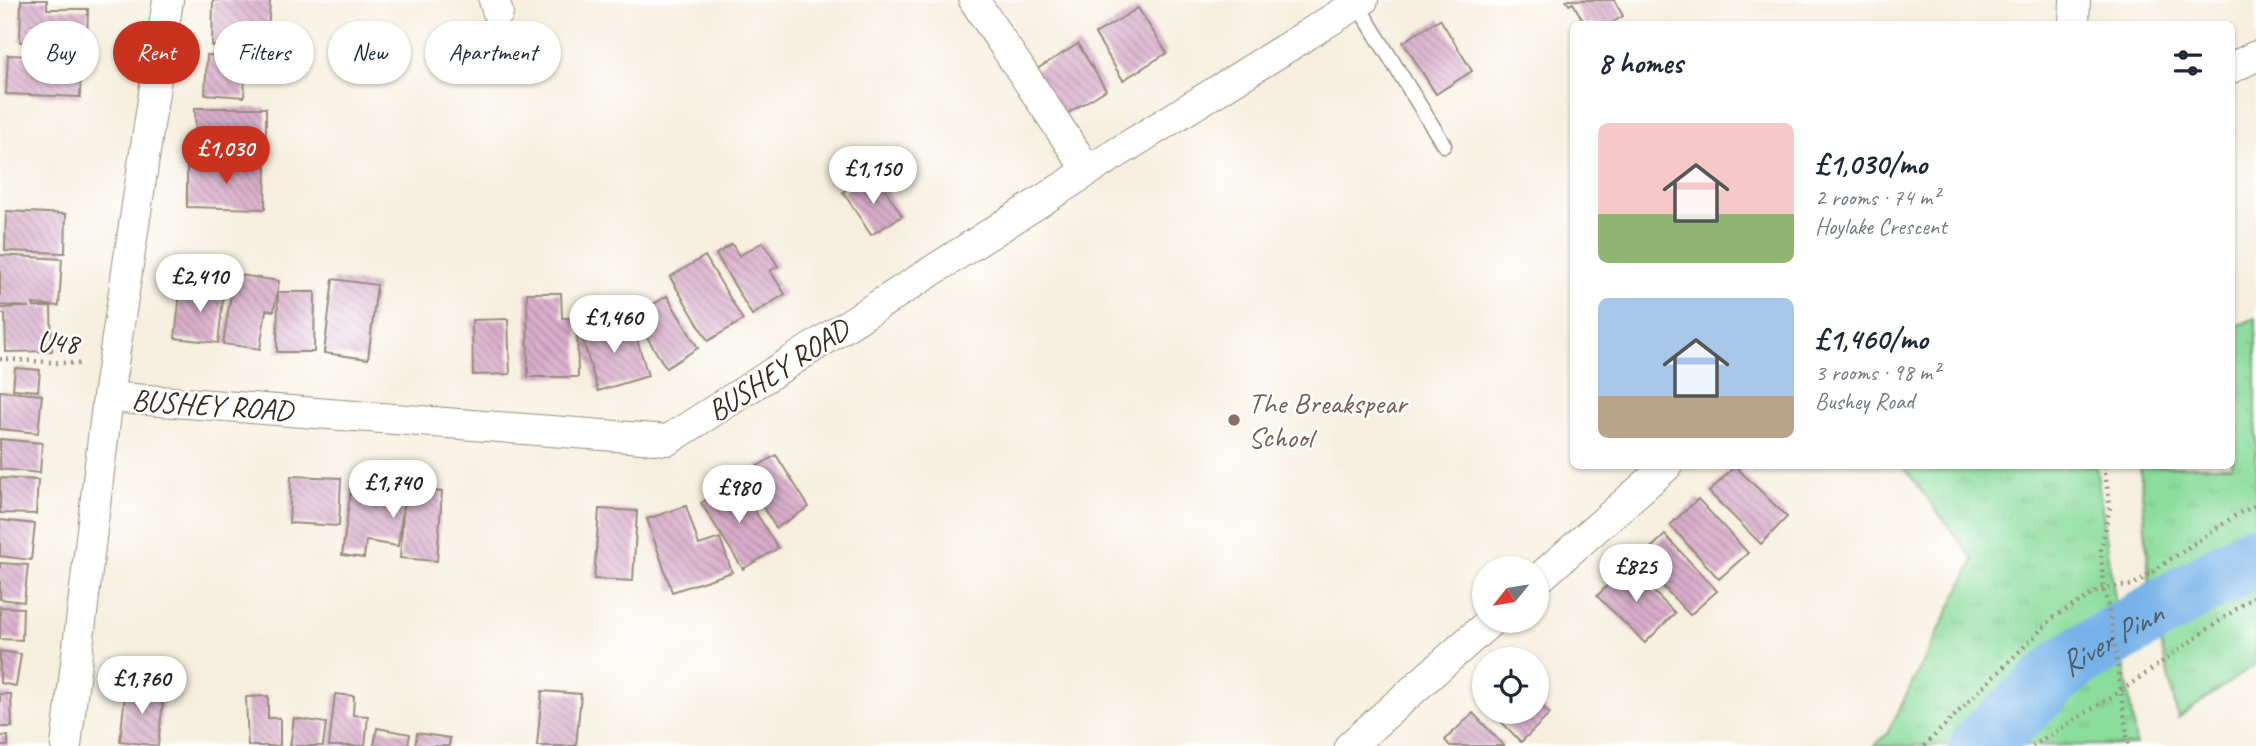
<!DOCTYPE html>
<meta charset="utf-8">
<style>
body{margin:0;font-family:Caveat,sans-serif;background:#f6f6f7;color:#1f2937;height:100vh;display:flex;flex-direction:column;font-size:26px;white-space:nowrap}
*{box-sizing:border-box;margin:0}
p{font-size:23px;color:#747a83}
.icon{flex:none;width:38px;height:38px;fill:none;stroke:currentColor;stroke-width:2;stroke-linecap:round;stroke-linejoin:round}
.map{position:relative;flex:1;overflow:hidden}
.sheet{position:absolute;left:1570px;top:21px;width:665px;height:448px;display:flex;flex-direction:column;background:#fff;border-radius:10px;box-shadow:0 2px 5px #0004}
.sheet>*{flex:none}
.hud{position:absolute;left:21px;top:21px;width:665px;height:63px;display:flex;gap:14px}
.needle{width:46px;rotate:240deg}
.fabs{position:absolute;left:1472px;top:556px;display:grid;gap:14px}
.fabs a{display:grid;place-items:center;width:77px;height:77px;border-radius:50%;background:#fff;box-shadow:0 2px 5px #0004;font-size:35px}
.price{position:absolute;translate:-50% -60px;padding:0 16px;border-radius:24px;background:#fff;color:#222;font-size:23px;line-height:46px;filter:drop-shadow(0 2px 4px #0008)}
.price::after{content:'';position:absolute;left:50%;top:42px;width:21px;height:16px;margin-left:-10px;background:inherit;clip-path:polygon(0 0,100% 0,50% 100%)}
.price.selected{background:#c8321e;color:#fff}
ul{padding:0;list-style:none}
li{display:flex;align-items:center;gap:21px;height:175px;padding:0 28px}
li span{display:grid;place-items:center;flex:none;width:196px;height:140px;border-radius:10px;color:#555}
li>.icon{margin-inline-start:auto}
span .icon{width:84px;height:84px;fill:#fffc;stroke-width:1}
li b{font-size:30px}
h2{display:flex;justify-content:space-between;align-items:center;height:84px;padding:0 28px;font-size:30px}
.tag{padding:0 24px;border-radius:32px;background:#fff;box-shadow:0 2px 5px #0004;font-size:24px;line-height:63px}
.tag.selected{background:#c8321e;color:#fff}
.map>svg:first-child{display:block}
.grass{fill:url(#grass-tufts);stroke:#64845e;stroke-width:2}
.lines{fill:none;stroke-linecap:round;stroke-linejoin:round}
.river{stroke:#76b2e8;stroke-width:60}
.building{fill:url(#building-back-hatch)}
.service-casing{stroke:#988c7e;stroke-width:17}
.minor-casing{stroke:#988c7e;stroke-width:32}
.path{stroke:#988c7e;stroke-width:4.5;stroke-dasharray:2 5;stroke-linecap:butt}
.service{stroke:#fff;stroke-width:14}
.minor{stroke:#fff;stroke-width:30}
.education-dot{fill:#8d6e63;stroke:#fff;stroke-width:2.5}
.labels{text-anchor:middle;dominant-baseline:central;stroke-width:5;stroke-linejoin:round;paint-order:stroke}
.street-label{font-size:30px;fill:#3b2a1e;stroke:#fff}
.education-label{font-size:30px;fill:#785e54;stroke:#fff;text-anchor:start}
.water-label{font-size:32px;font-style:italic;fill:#505a65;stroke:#fff}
</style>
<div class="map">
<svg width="2256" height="746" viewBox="0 0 2256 746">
<defs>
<pattern id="grass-tufts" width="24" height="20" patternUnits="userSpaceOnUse" patternTransform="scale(1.75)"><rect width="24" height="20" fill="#8cdd9d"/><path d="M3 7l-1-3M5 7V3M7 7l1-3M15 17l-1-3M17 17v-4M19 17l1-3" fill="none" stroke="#7abe87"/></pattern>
<pattern id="building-back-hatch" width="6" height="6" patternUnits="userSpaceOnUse" patternTransform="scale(1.75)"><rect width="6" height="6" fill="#d9aecb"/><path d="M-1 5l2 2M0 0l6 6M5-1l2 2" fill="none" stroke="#b18ea4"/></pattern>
</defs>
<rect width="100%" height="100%" fill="#fff"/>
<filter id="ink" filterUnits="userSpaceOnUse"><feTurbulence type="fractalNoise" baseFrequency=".0143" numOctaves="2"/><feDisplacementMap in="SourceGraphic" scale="14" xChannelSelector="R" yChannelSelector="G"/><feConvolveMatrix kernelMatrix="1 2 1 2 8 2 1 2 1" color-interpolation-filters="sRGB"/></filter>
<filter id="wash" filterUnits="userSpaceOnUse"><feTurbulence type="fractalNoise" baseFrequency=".00686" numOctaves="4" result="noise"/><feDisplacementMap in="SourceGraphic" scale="28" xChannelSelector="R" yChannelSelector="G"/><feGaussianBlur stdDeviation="1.57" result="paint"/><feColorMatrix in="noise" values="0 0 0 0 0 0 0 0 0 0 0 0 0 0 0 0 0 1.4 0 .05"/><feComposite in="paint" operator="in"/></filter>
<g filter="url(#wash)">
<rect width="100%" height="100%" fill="#f6efde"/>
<!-- grass -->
<g class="grass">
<polygon points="2256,318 2256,664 2178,718 2151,600 2140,466 2231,466 2231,328"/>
<polygon points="1903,466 2096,466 2136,745 1874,746 1887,734 1974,560"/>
</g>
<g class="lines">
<!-- river -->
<path class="river" id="s1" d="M1979,746L2071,662L2256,554"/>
</g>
<g id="blocks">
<!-- building -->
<g class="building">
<polygon points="21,0 47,0 47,9 88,9 87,43 20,42"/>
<polygon points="213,0 270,1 267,49 212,46"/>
<polygon points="1566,0 1614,0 1623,16 1610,24 1585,24 1573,3 1569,5"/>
<polygon points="1138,8 1167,53 1123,80 1095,34"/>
<polygon points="1440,19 1472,71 1436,94 1403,42"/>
<polygon points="1078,44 1106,90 1060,118 1032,72"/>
<polygon points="8,55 81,58 80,97 6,94"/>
<polygon points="207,55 246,57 244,97 205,94"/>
<polygon points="195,108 266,108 266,156 196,156"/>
<polygon points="187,164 266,166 265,209 187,207"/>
<polygon points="861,180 867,191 881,182 902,216 871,235 843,192"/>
<polygon points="6,211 66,214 65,253 5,251"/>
<polygon points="763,242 778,266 770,271 785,294 752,315 716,254 732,244 739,256"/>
<polygon points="0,255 62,259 59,306 33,304 34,307 51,307 52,351 6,352 5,314 0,314 0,308 29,307 0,305"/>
<polygon points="705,256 743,320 708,341 670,277"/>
<polygon points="234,274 279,281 274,311 266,310 260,349 223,344"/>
<polygon points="333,279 377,285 368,359 324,353"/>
<polygon points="181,285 224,290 218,343 175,338"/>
<polygon points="278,292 315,292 314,352 277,352"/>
<polygon points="527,293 561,293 562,318 577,318 578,377 528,377"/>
<polygon points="667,296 698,348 666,368 634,316"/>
<polygon points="508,319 510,374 473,375 472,320"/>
<polygon points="631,319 648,376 598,391 581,334"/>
<polygon points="15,368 40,370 38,391 13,389"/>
<polygon points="0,391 42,395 38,433 0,429"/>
<polygon points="0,439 42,443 40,473 0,469"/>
<polygon points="776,455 809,507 776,528 743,475"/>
<polygon points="1735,466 1787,517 1761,544 1709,492"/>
<polygon points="291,476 341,478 339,526 289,523"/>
<polygon points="0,478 38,480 36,514 0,513"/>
<polygon points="352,481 442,492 437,561 400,558 404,499 398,546 366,541 364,558 342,555"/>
<polygon points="736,481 778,548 743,569 701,503"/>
<polygon points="1698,499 1748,553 1719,579 1670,525"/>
<polygon points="686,506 699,545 720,538 732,572 672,592 647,519"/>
<polygon points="599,509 637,511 633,581 594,579"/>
<polygon points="0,520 35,524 31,560 0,556"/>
<polygon points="1665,535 1717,591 1690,615 1638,560"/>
<polygon points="0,563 28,565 24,602 0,599"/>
<polygon points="1627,565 1675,613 1645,643 1597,596"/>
<polygon points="0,607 23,608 22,640 0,639"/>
<polygon points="0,651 21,654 16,686 0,683"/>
<polygon points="126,686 164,691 158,746 120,741"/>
<polygon points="542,691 581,694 576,746 537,746"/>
<polygon points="0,694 11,694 12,727 0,727"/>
<polygon points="335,694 354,696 353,715 368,716 365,746 329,746"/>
<polygon points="268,696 268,718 280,718 280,746 248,746 246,697"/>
<polygon points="1536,700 1550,714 1521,742 1492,712 1536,712"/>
<polygon points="1473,713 1504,746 1450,746 1445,740"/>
<polygon points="294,718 326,723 323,746 290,746"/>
<polygon points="377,728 410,734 408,746 374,746"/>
<polygon points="417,733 450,738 449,746 415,746"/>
<rect x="0" y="736" width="8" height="10"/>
</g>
</g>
</g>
<g filter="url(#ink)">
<use href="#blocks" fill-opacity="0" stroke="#988c7e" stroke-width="2"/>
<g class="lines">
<!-- service casing -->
<g class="service-casing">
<polyline id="service" points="1357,4 1444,145"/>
</g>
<!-- minor casing -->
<g class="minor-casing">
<g id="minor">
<polyline points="494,0 498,13"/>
<polyline points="974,0 1088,171"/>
<polyline points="2074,24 2075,0"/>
<polyline points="2231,68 2256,56"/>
<polyline points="108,397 668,440 1088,171 1363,0"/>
<polyline points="1536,581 1667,466"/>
<polyline points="66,746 108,397 168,0"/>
<polyline points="1350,746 1491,621"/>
</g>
</g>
<!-- path -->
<g class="path">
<polyline points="0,359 81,364"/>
<polyline points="2104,466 2110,507 2101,549 2103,588 2109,608 2128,742 2131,746"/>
<polyline points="1924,746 2054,617 2103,588 2133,585 2236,515 2256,505"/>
<polyline points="2032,746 2121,691 2256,595"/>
</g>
<!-- service -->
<use href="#service" class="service"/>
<!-- minor -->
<use href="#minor" class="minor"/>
</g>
</g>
<!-- markers -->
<circle class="education-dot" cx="1234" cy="420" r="7"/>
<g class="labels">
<!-- street labels -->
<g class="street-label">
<text transform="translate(58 342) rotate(4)">U48</text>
<text transform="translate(778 370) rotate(-33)">BUSHEY ROAD</text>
<text transform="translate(212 405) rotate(4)">BUSHEY ROAD</text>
</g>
<!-- education labels -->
<g class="education-label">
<text x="1248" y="403">The Breakspear<tspan x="1248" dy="34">School</tspan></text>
</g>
<!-- water labels -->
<g class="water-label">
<text stroke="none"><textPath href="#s1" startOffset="170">River Pinn</textPath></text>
</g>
</g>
</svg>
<div class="fabs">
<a><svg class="needle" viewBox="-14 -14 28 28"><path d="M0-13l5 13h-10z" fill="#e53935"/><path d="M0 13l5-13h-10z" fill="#747a83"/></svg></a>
<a><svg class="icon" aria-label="locate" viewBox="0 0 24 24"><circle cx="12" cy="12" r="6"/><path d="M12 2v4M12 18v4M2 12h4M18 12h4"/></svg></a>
</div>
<b class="price selected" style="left:226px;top:186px">£1,030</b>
<b class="price" style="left:873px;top:206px">£1,150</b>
<b class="price" style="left:200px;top:314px">£2,410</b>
<b class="price" style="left:614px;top:355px">£1,460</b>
<b class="price" style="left:393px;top:520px">£1,740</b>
<b class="price" style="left:739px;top:525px">£980</b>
<b class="price" style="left:1636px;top:604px">£825</b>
<b class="price" style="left:142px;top:716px">£1,760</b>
<div class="hud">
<a class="tag">Buy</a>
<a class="tag selected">Rent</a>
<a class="tag">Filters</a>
<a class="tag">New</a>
<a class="tag">Apartment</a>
</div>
<section class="sheet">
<h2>8 homes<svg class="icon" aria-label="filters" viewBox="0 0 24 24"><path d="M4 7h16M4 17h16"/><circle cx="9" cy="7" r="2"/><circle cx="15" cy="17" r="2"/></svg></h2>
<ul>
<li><span style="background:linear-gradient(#f6c9c9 65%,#8fb573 0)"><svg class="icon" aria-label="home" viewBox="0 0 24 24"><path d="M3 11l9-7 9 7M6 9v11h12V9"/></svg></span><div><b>£1,030/mo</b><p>2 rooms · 74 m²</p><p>Hoylake Crescent</p></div></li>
<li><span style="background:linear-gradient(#a9c7e8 70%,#b9a48a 0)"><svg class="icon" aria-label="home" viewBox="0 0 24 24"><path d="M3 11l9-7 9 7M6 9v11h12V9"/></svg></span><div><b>£1,460/mo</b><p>3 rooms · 98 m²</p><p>Bushey Road</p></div></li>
</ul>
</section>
</div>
